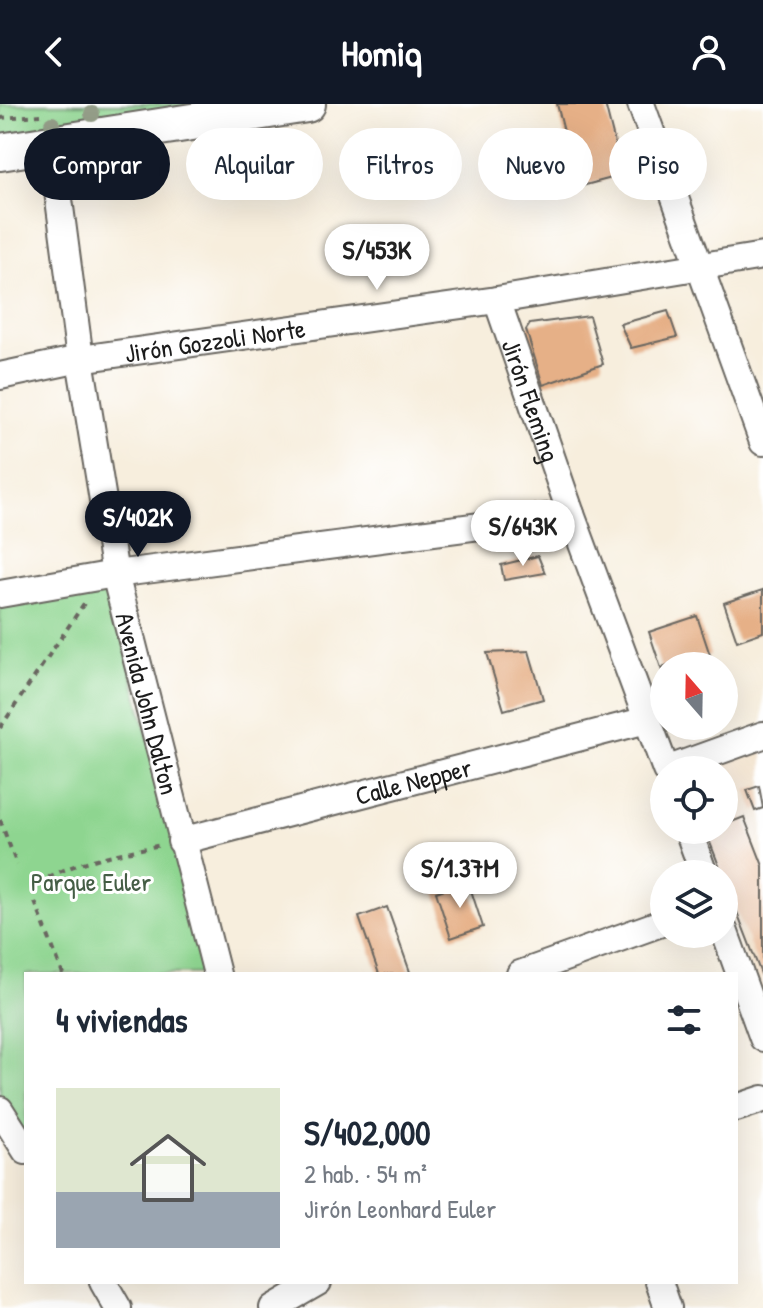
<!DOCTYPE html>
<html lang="es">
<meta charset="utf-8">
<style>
body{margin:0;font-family:"Patrick Hand",sans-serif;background:#f2f2f3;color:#1f2937;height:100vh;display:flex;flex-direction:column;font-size:30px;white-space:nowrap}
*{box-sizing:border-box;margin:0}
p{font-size:26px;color:#747a83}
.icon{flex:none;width:44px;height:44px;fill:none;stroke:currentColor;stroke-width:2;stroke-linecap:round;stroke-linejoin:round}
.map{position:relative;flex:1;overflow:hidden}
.drawer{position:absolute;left:24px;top:868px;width:714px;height:312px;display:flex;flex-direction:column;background:#fff;border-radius:0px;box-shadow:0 8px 32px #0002}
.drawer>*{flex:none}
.guide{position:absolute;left:24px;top:24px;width:716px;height:72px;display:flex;gap:16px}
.needle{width:52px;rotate:340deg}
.fabs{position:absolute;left:650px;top:548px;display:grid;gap:16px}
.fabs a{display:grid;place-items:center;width:88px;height:88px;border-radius:50%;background:#fff;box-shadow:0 8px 32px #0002;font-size:40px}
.price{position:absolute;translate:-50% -68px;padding:0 18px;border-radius:28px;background:#fff;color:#222;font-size:26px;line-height:52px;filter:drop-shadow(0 2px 4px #0008)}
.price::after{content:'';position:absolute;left:50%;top:48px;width:24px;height:18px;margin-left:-12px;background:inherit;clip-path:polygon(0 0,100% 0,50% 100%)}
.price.selected{background:#111827;color:#fff}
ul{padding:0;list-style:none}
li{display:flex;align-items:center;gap:24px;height:200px;padding:0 32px}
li+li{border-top:2px solid #e0e1e3}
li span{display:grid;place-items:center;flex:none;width:224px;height:160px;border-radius:0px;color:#555}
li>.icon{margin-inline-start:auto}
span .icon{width:96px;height:96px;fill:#fffc;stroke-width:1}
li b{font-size:34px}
h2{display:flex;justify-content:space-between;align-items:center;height:96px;padding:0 32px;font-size:34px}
.pill{padding:0 28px;border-radius:36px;background:#fff;box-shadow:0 8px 32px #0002;font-size:28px;line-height:72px}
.pill.selected{background:#111827;color:#fff}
header{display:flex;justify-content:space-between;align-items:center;height:104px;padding:0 32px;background:#111827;color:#fff;font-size:36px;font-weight:700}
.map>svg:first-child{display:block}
.built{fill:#edd7ba}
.green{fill:#8ed590;stroke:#557856;stroke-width:2}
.building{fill:#e6b087}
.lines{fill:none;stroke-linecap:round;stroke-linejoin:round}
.street-casing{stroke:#696660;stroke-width:30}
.secondary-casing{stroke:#696660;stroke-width:40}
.path{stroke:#696660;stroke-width:4;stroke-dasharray:6 6;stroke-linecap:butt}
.street{stroke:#fff;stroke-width:26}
.secondary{stroke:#fff;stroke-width:36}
.tree{fill:#959e89}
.labels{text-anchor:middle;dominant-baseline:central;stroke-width:6;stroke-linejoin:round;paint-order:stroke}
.street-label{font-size:26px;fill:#1c1c1c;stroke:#fff}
.park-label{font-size:26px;fill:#445d45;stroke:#fff}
</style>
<header><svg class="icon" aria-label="back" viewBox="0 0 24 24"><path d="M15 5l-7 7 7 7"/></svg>Homiq<svg class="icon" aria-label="person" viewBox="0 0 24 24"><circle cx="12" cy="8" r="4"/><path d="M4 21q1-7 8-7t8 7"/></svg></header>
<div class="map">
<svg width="763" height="1204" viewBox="0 0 763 1204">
<rect width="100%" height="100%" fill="#fff"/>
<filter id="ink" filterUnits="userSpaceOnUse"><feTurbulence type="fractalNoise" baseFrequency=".0125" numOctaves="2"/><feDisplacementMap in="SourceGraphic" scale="16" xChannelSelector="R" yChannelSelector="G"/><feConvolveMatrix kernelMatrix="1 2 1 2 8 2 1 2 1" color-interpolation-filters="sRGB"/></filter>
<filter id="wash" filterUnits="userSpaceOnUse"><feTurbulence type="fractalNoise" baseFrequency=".006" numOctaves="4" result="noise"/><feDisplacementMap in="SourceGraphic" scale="32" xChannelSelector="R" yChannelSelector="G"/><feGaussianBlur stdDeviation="1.8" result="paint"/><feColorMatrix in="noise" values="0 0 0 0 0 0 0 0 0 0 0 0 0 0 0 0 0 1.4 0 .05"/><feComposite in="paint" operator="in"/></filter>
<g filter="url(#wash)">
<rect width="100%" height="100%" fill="#f7eedd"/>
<!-- built -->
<polygon class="built" points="763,638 763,901 724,794 724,770 715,770 699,726 724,726 724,666 689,666"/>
<!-- green -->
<g class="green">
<polygon points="0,0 252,0 0,32"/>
<polygon points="108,478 209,870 26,870 26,1032 0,991 0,496"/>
</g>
<g id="blocks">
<!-- building -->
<g class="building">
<polygon points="557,0 605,0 623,71 578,83"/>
<polygon points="668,207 677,233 631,244 620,220"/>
<polygon points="589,212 603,260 543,281 526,226 530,220"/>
<polygon points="538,452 545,469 504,476 501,461"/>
<polygon points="763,486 763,528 737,537 724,499"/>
<polygon points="697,512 710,551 664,562 662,567 649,528"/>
<polygon points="529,547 543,595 504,606 487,549"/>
<polygon points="759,682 763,704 755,707 747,686"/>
<polygon points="744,713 763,762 763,875 706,728 724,726 724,721"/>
<polygon points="468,777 483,823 451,834 436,788"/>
<polygon points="387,803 410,868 405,870 379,870 359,813"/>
</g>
</g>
</g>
<g filter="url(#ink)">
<use href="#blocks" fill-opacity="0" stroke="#696660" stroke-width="2"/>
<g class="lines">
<!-- street casing -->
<g class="street-casing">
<g id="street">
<polyline points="641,0 763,338"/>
<path id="s1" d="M52,42L80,255L115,470L217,870"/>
<path id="s2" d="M497,196L571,410L666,666L763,631"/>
<path id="s3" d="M0,272L80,255L497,196L763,152"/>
<polyline points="0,490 115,470 571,410"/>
<polyline points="688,726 704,770"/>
<path id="s4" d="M181,737L647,616"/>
<polyline points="724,826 763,934"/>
<polyline points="520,870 664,818"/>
<polyline points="736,1004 763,995"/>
<polyline points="0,1006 26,1047"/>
<polyline points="103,1178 118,1204"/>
<polyline points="659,1178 668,1204"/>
<polyline points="273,1204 318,1178"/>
</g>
</g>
<!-- secondary casing -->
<g class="secondary-casing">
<polyline id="secondary" points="0,48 307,0"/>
</g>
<!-- path -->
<g class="path">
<polyline points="0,14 41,11"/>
<polyline points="0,624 85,498"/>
<polyline points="0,716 17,761"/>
<path d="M38,779C76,756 118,750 161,741"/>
<polyline points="35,798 63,870"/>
</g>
<!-- street -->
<use href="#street" class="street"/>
<!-- secondary -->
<use href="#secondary" class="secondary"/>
</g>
<!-- trees -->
<g class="tree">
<circle cx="92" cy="10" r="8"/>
<circle cx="52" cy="20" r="8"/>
</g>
</g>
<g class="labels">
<!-- street labels -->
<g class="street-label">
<text stroke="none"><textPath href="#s3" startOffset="218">Jirón Gozzoli Norte</textPath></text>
<text stroke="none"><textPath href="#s2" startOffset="106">Jirón Fleming</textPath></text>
<text stroke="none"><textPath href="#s1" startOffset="566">Avenida John Dalton</textPath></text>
<text stroke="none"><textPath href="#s4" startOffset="240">Calle Nepper</textPath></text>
</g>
<!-- park labels -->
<g class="park-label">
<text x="91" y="777">Parque Euler</text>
</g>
</g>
</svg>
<div class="fabs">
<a><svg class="needle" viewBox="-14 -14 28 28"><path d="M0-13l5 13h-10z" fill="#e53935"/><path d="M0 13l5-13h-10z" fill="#747a83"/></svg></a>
<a><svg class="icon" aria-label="locate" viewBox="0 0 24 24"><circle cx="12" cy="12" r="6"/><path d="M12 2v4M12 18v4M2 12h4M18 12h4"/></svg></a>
<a><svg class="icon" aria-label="layers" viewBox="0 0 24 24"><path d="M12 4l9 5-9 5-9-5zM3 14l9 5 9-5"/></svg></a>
</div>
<b class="price" style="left:377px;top:188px">S/453K</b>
<b class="price selected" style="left:138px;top:455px">S/402K</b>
<b class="price" style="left:523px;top:464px">S/643K</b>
<b class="price" style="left:460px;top:806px">S/1.37M</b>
<div class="guide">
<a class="pill selected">Comprar</a>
<a class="pill">Alquilar</a>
<a class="pill">Filtros</a>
<a class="pill">Nuevo</a>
<a class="pill">Piso</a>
</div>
<section class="drawer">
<h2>4 viviendas<svg class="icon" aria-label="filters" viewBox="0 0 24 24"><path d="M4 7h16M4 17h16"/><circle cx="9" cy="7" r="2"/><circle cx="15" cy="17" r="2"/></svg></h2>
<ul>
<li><span style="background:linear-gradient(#dfe7d0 65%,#9aa5b1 0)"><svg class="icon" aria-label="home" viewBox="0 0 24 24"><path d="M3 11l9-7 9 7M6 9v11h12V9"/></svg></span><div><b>S/402,000</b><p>2 hab. · 54 m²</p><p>Jirón Leonhard Euler</p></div></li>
</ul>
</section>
</div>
